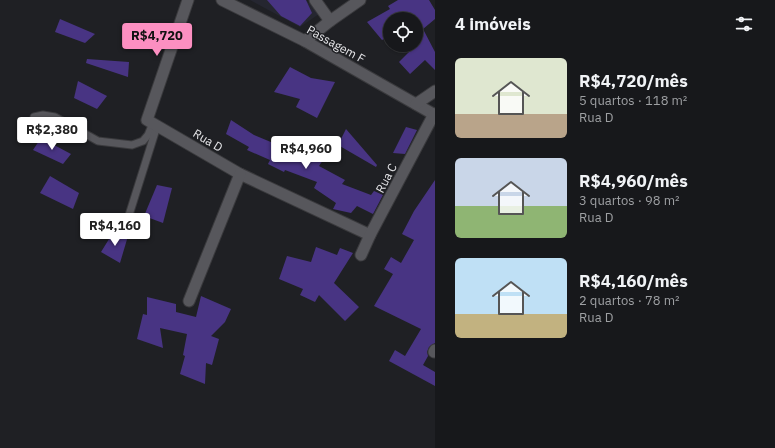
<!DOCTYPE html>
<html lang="pt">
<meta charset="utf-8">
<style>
body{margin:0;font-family:"IBM Plex Sans",sans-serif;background:#242528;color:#f1f3f6;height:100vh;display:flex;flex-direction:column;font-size:15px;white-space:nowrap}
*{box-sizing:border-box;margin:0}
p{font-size:13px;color:#9ea0a3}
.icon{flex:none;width:22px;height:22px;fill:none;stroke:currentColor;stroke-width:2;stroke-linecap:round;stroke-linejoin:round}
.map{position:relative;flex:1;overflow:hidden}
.side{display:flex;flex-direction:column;background:#17181b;width:340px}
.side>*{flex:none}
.tools{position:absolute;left:383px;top:12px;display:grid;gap:8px}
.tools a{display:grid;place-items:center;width:40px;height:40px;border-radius:50%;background:#17181b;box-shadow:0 1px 3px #0004,0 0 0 1px #36373a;font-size:20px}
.price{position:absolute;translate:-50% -34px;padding:0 9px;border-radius:4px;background:#fff;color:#222;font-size:13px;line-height:26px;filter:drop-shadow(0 1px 2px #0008)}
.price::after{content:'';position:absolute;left:50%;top:24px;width:12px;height:9px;margin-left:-6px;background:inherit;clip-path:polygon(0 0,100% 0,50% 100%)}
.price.on{background:#fc8fc1;color:#111}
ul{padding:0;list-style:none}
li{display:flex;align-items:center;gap:12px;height:100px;padding:0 20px}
li span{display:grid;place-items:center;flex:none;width:112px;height:80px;border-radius:6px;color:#555}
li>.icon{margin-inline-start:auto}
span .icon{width:48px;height:48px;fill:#fffc;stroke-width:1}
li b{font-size:17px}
h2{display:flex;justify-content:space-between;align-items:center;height:48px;padding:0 20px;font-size:17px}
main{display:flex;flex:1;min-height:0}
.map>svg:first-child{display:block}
.built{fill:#252630}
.building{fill:#483483}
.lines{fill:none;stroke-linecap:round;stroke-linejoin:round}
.service-casing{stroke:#3a3a3d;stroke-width:9}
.minor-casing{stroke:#3a3a3d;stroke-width:13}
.service{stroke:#57575c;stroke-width:7}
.minor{stroke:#57575c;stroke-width:11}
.labels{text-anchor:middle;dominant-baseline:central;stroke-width:3;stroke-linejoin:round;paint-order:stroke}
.street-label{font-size:12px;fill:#e6e6e9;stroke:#1f2024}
</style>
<main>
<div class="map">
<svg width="435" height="448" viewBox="0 0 435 448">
<rect width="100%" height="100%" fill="#1f2024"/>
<!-- built -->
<polygon class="built" points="250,0 306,0 319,14 300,27"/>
<!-- building -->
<g class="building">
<polygon points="267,0 306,0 312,13 300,26 281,16"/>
<polygon points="398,0 429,0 435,10 435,19 423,29 435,52 435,70 425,60 410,74 399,62 416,45 416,19 390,19 390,36 382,40 367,22 390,9 388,6"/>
<polygon points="60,19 95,34 85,43 55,32"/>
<polygon points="87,59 129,62 128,77 86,63"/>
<polygon points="290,67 311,78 335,82 317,118 296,107 300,99 274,92"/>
<polygon points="78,81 107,96 97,109 74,98"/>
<polygon points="231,120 254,135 278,145 282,137 304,148 302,151 325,157 319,166 345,180 342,184 371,195 374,191 383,195 373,214 357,206 351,213 333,209 336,203 314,188 317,182 285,170 284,172 268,164 270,160 247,150 249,147 226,134"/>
<polygon points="406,127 417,130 405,154 393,153"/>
<polygon points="346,129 377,165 376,167 338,145"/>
<polygon points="41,138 71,154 63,164 33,150"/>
<polygon points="50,176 79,193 73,209 40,193"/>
<polygon points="435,180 435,343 429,347 427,352 428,356 423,365 435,372 435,386 389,361 395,350 405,356 421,329 374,306 393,274 384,269 391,257 401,263 414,240 402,234 414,211"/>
<polygon points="157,185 172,188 163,223 144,216"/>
<polygon points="114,231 122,236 128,236 120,263 101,252"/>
<polygon points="316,247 337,255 340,248 353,253 334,283 359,307 345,321 319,295 315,302 300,295 303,289 279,279 287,256 311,262"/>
<polygon points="201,296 231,309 225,322 211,336 219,339 212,365 206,363 205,384 180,374 185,356 183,355 187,334 160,328 163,348 137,339 143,314 147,315 147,297 176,304 176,312 196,317"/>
</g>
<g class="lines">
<!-- service casing -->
<g class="service-casing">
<g id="service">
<polyline points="34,117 43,115 55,117 98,141 132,145 143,141 148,135 153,123"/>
<polyline points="124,231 157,126"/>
</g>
</g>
<!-- minor casing -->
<g class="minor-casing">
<g id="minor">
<polyline points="188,0 147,120 240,174 370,235"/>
<polyline points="222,0 305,41 435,115"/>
<polyline points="315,0 330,21"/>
<polyline points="305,41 330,21 360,0"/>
<polyline points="416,104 435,91"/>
<polyline points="361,255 370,235 434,114"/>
<polyline points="189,301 240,174"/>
<polyline points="434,352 435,350"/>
</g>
</g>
<!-- service -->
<use href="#service" class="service"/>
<!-- minor -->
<use href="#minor" class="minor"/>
</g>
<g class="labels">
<!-- street labels -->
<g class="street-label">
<text transform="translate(336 44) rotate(29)">Passagem F</text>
<text transform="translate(208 140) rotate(31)">Rua D</text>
<text transform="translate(386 178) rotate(-62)">Rua C</text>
</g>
</g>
</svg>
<div class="tools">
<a><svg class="icon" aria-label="locate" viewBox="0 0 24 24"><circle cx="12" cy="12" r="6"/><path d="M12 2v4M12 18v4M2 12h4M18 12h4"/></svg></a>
</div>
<b class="price on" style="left:157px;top:57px">R$4,720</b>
<b class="price" style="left:52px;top:151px">R$2,380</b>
<b class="price" style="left:306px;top:170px">R$4,960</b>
<b class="price" style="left:115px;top:247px">R$4,160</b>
</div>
<section class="side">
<h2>4 imóveis<svg class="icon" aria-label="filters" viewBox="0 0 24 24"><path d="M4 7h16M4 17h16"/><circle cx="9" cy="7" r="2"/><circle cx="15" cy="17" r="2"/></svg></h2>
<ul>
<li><span style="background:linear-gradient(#dfe7d0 70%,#b9a48a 0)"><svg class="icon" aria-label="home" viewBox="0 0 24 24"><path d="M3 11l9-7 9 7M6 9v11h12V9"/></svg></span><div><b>R$4,720/mês</b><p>5 quartos · 118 m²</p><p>Rua D</p></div></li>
<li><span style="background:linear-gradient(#c9d6e8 60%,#8fb573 0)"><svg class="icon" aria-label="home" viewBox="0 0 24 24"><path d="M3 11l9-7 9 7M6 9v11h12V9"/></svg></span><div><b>R$4,960/mês</b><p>3 quartos · 98 m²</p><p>Rua D</p></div></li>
<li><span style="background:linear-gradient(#bfe0f5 70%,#c2b280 0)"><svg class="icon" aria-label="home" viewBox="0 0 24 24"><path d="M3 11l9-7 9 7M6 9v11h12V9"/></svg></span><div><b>R$4,160/mês</b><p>2 quartos · 78 m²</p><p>Rua D</p></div></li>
</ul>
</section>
</main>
